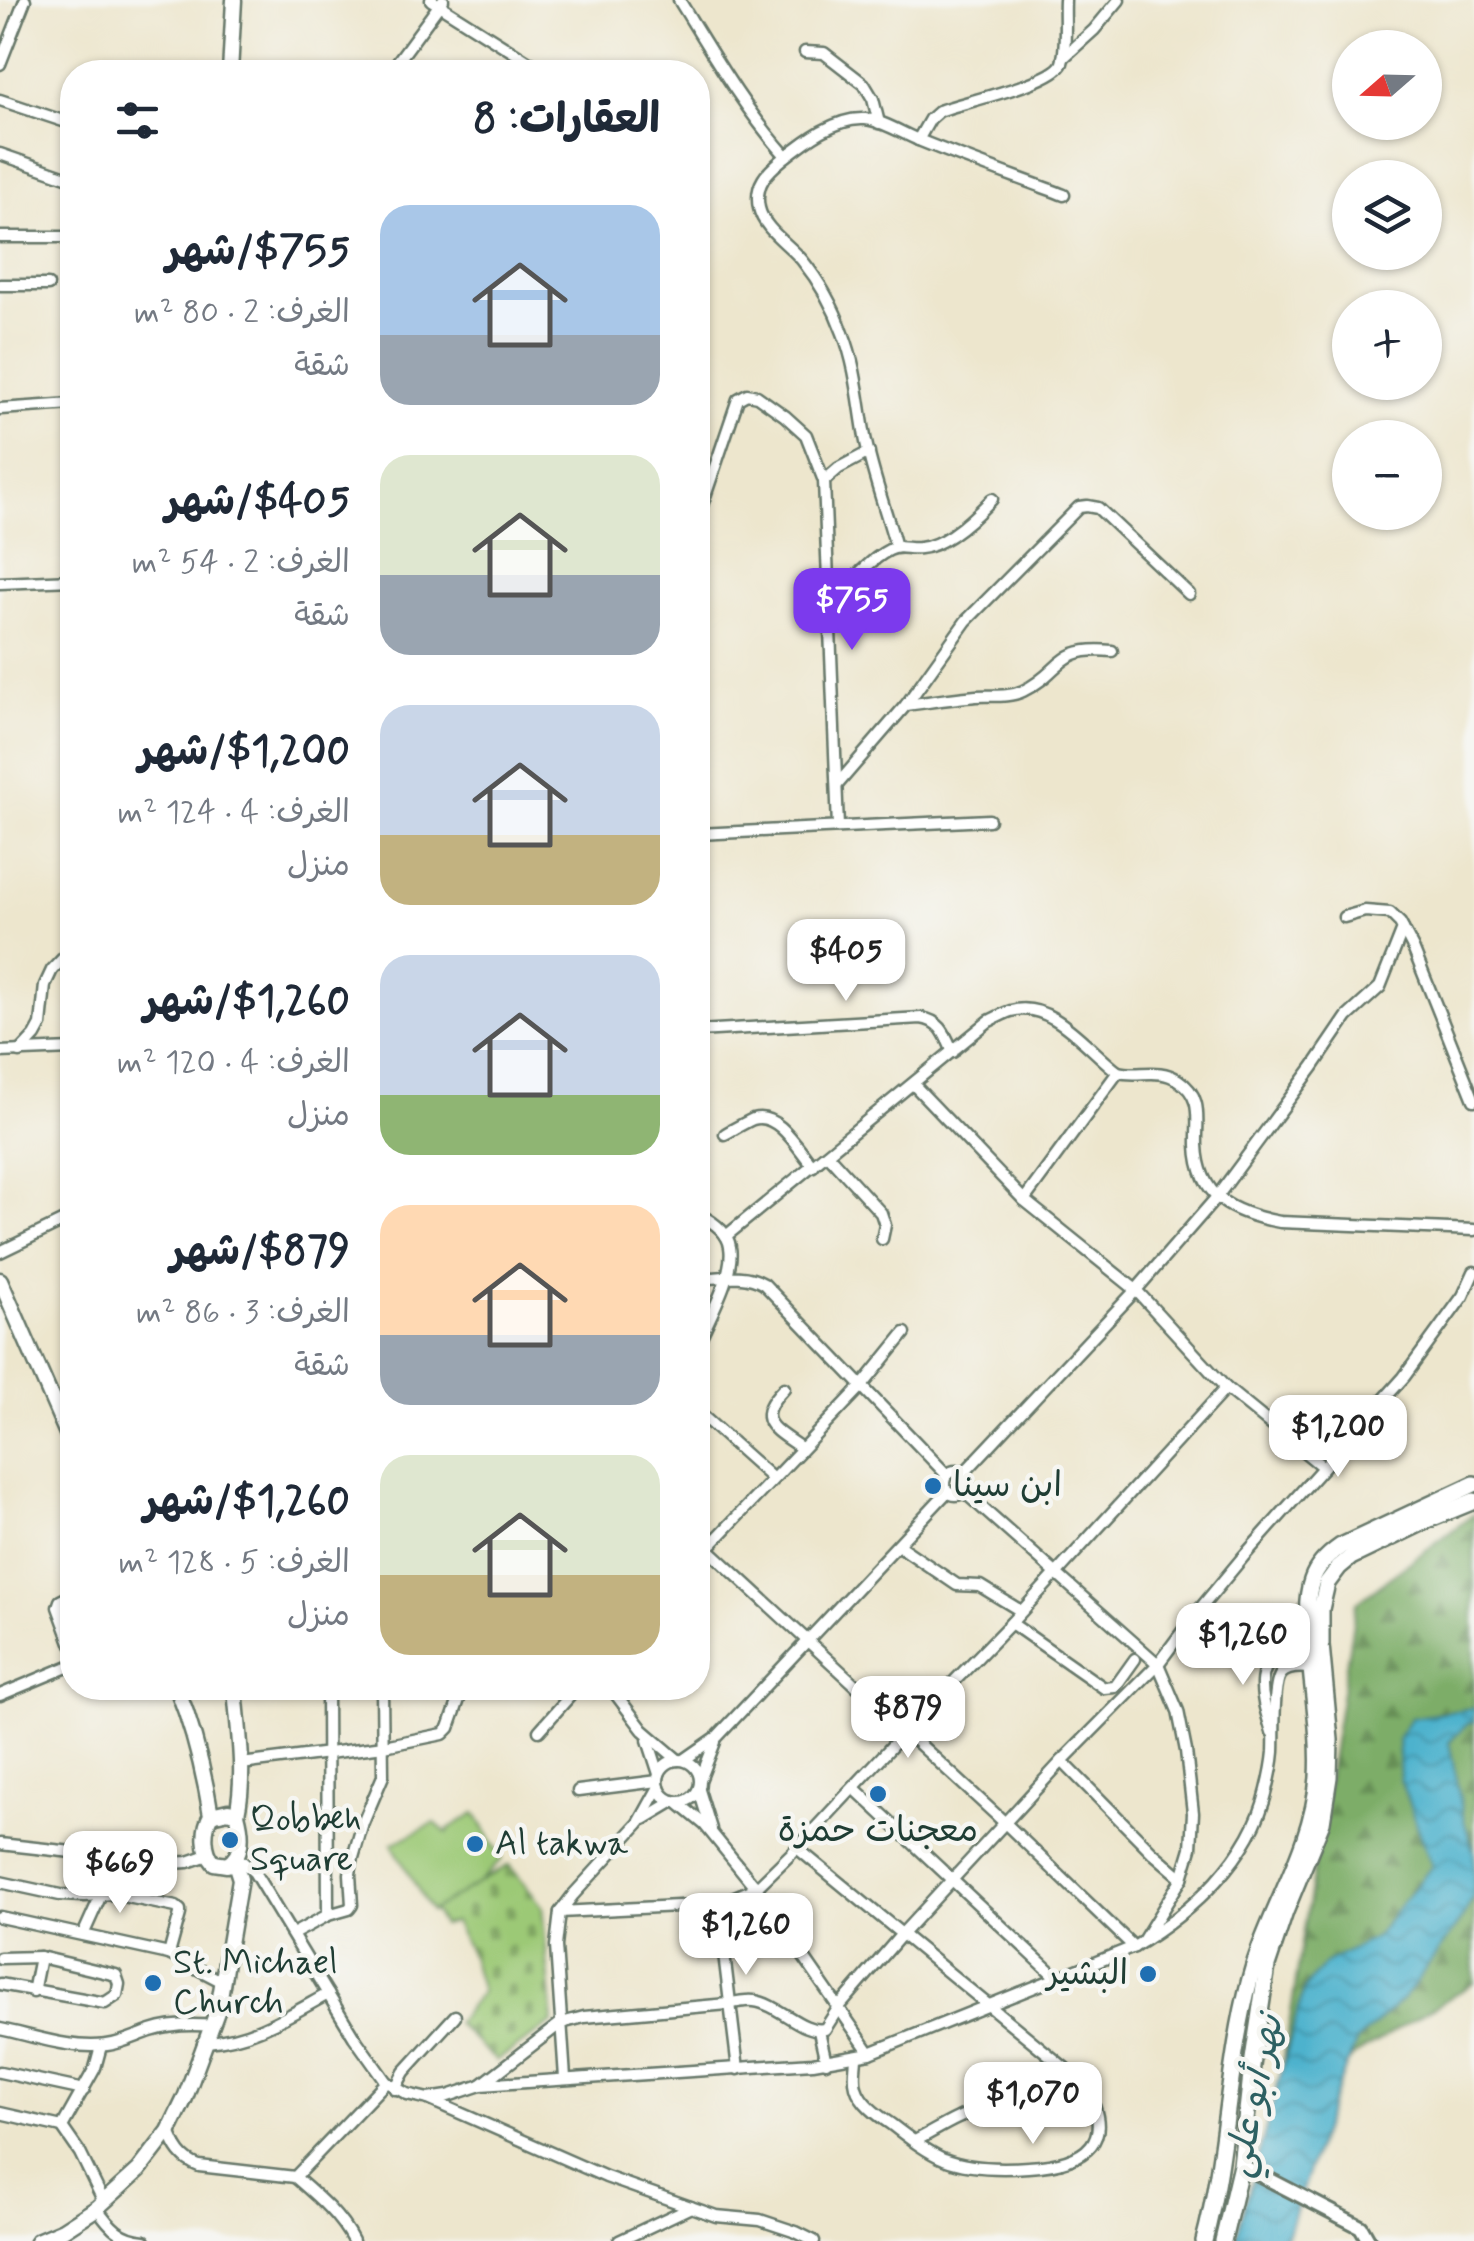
<!DOCTYPE html>
<html lang="ar">
<meta charset="utf-8">
<style>
body{margin:0;font-family:Mynerve,"Playpen Sans Arabic",sans-serif;background:#f6f6f7;color:#1f2937;direction:rtl;height:100vh;display:flex;flex-direction:column;font-size:38px;white-space:nowrap}
*{box-sizing:border-box;margin:0}
p{font-size:32px;color:#747a83}
.icon{flex:none;width:55px;height:55px;fill:none;stroke:currentColor;stroke-width:2;stroke-linecap:round;stroke-linejoin:round}
.map{position:relative;flex:1;overflow:hidden;direction:ltr}
.sheet{position:absolute;left:60px;top:60px;width:650px;height:1640px;display:flex;flex-direction:column;background:#fff;border-radius:40px;box-shadow:0 2px 8px #0004;direction:rtl}
.sheet>*{flex:none}
.needle{width:65px;rotate:250deg}
.controls{position:absolute;left:1332px;top:30px;display:grid;gap:20px}
.controls a{display:grid;place-items:center;width:110px;height:110px;border-radius:50%;background:#fff;box-shadow:0 2px 8px #0004;font-size:50px}
.price{position:absolute;translate:-50% -85px;padding:0 22px;border-radius:20px;background:#fff;color:#222;font-size:32px;line-height:65px;filter:drop-shadow(0 2px 5px #0008)}
.price::after{content:'';position:absolute;left:50%;top:60px;width:30px;height:22px;margin-left:-15px;background:inherit;clip-path:polygon(0 0,100% 0,50% 100%)}
.price.on{background:#7c3aed;color:#fff}
ul{padding:0;list-style:none}
li{display:flex;align-items:center;gap:30px;height:250px;padding:0 50px}
li span{display:grid;place-items:center;flex:none;width:280px;height:200px;border-radius:30px;color:#555}
li>.icon{margin-inline-start:auto}
span .icon{width:120px;height:120px;fill:#fffc;stroke-width:1}
li b{font-size:42px}
h2{display:flex;justify-content:space-between;align-items:center;height:120px;padding:0 50px;font-size:42px}
.map>svg:first-child{display:block}
.green{fill:#9cc976;stroke:#5e8355;stroke-width:2.5}
.forest{fill:url(#forest-firs);stroke:#4e754e;stroke-width:2.5}
.cemetery{fill:url(#cemetery-stones);stroke:#5e8355;stroke-width:2.5}
.water{fill:url(#water-waves);stroke:#367880;stroke-width:2.5}
.lines{fill:none;stroke-linecap:round;stroke-linejoin:round}
.minor-casing{stroke:#67786a;stroke-width:15}
.tertiary-casing{stroke:#67786a;stroke-width:18}
.secondary-casing{stroke:#67786a;stroke-width:19}
.primary-casing{stroke:#67786a;stroke-width:20}
.minor{stroke:#fff;stroke-width:10}
.tertiary{stroke:#fff;stroke-width:12}
.secondary{stroke:#fff;stroke-width:14}
.primary{stroke:#fff;stroke-width:15}
.poi-dot{fill:#1f6fb2;stroke:#f6f6f2;stroke-width:4}
.labels{text-anchor:middle;dominant-baseline:central;stroke-width:9;stroke-linejoin:round;paint-order:stroke}
.poi-label{font-size:35px;fill:#1f3d34;stroke:#f6f6f2;text-anchor:start}
.water-label{font-size:38px;font-style:italic;fill:#2d6062;stroke:#f6f6f2}
</style>
<div class="map">
<svg width="1474" height="2241" viewBox="0 0 1474 2241">
<defs>
<pattern id="forest-firs" width="22" height="20" patternUnits="userSpaceOnUse" patternTransform="scale(2.5)"><rect width="22" height="20" fill="#7dad67"/><path d="M5 1l3.5 6h-7zM16 11l3.5 6h-7z" fill="#668e56"/></pattern>
<pattern id="cemetery-stones" width="16" height="16" patternUnits="userSpaceOnUse" patternTransform="scale(2.5)"><rect width="16" height="16" fill="#9cc976"/><path d="M2 7V4a2 2 0 0 1 4 0v3zM10 15v-3a2 2 0 0 1 4 0v3z" fill="#7fa462"/></pattern>
<pattern id="water-waves" width="16" height="10" patternUnits="userSpaceOnUse" patternTransform="scale(2.5)"><rect width="16" height="10" fill="#4eb2cd"/><path d="M0 5q4-4 8 0t8 0" fill="none" stroke="#4092a7"/></pattern>
</defs>
<rect width="100%" height="100%" fill="#f6f6f2"/>
<filter id="ink" filterUnits="userSpaceOnUse"><feTurbulence type="fractalNoise" baseFrequency=".01" numOctaves="2"/><feDisplacementMap in="SourceGraphic" scale="20" xChannelSelector="R" yChannelSelector="G"/><feConvolveMatrix kernelMatrix="1 2 1 2 8 2 1 2 1" color-interpolation-filters="sRGB"/></filter>
<filter id="wash" filterUnits="userSpaceOnUse"><feTurbulence type="fractalNoise" baseFrequency=".0048" numOctaves="4" result="noise"/><feDisplacementMap in="SourceGraphic" scale="40" xChannelSelector="R" yChannelSelector="G"/><feGaussianBlur stdDeviation="2.25" result="paint"/><feColorMatrix in="noise" values="0 0 0 0 0 0 0 0 0 0 0 0 0 0 0 0 0 1.4 0 .05"/><feComposite in="paint" operator="in"/></filter>
<g filter="url(#wash)">
<rect width="100%" height="100%" fill="#ede6cd"/>
<!-- green -->
<polygon class="green" points="475,1813 502,1859 474,1889 431,1912 392,1844 435,1823 447,1833 449,1831 448,1829"/>
<!-- forest -->
<polygon class="forest" points="1474,1514 1474,1983 1353,2056 1291,2141 1277,2101 1356,1603"/>
<!-- cemetery -->
<polygon class="cemetery" points="509,1865 542,1906 553,2023 496,2061 456,2023 481,1992 470,1953 454,1922 442,1925 433,1910"/>
<!-- water -->
<polygon class="water" points="1474,1708 1474,1722 1469,1722 1449,1742 1464,1820 1474,1853 1474,1895 1463,1917 1405,1997 1357,2041 1332,2101 1285,2241 1235,2241 1304,1989 1324,1964 1375,1937 1432,1866 1400,1779 1398,1737 1411,1718"/>
</g>
<g filter="url(#ink)">
<g class="lines">
<!-- minor casing -->
<g class="minor-casing">
<g id="minor">
<polyline points="431,0 545,72"/>
<path d="M679,0C712,53 744,109 786,156"/>
<polyline points="805,52 824,53 864,84 873,99 879,123"/>
<polyline points="1063,58 1094,30 1119,0"/>
<polyline points="0,64 25,0"/>
<polyline points="390,72 443,0"/>
<polyline points="0,100 72,124"/>
<path d="M918,140L930,119L939,111C962,102 1054,83 1062,63C1067,47 1064,17 1065,0"/>
<polyline points="0,154 72,179"/>
<polyline points="0,237 72,237"/>
<polyline points="0,285 48,285"/>
<polyline points="0,409 72,404"/>
<polyline points="824,481 839,468 869,452"/>
<polyline points="698,517 738,399 747,394 757,396 785,416 806,435 824,481 838,827"/>
<path d="M896,547C886,510 872,474 865,437C859,403 856,365 843,333C834,308 819,281 802,260C789,244 764,230 759,208C754,184 767,172 784,158C805,141 836,117 865,119C884,121 903,134 921,141C968,160 1016,177 1064,195"/>
<polyline points="0,583 72,580"/>
<path d="M830,604C846,587 869,560 889,550C901,544 908,550 920,548C946,546 976,516 992,499"/>
<path d="M906,705C929,702 952,698 976,696C991,695 1008,698 1023,691C1063,672 1056,645 1112,651"/>
<polyline points="837,785 906,705 966,621 1079,507 1087,506 1098,508 1189,594"/>
<polyline points="698,834 989,820"/>
<polyline points="1344,917 1365,911 1390,913 1400,923 1413,948 1474,1100"/>
<path d="M698,1031L921,1018C941,1021 945,1034 953,1052"/>
<polyline points="0,1052 72,1049"/>
<polyline points="20,1052 35,1036 41,1025 45,985 52,970 72,949"/>
<polyline points="913,1084 1024,1200 1136,1290 1226,1388 1323,1467"/>
<path d="M725,1134C734,1129 744,1123 753,1119C778,1111 799,1150 813,1166"/>
<polyline points="827,1154 881,1213 885,1225 882,1239"/>
<polyline points="1024,1200 1118,1072"/>
<path d="M698,1214C710,1220 728,1231 730,1247C735,1274 708,1319 698,1344"/>
<path d="M726,1236L989,1021C996,1018 1004,1013 1011,1011C1052,999 1088,1050 1118,1072C1138,1077 1159,1067 1178,1080C1204,1097 1196,1120 1197,1145C1199,1198 1232,1213 1280,1222L1474,1230"/>
<polyline points="0,1252 72,1217"/>
<path d="M698,1279C720,1278 744,1272 764,1284L947,1475"/>
<path d="M784,1388C753,1420 771,1427 801,1448"/>
<polyline points="698,1412 772,1478"/>
<circle cx="956" cy="1483" r="12"/>
<polyline points="963,1474 1136,1290 1216,1198 1313,1067 1347,1017 1380,987 1403,929"/>
<polyline points="963,1491 1158,1664 1178,1711 1186,1751 1193,1813 1191,1848 1182,1878 1143,1941"/>
<polyline points="898,1545 957,1585 980,1586 1021,1611"/>
<polyline points="698,1548 707,1548 1004,1822 1134,1947"/>
<polyline points="698,1558 862,1386 905,1333"/>
<polyline points="72,1595 60,1601 58,1607 72,1645"/>
<polyline points="1011,1623 1104,1688 1115,1687 1135,1659"/>
<polyline points="611,1688 643,1730 678,1760"/>
<polyline points="0,1695 72,1665"/>
<polyline points="539,1731 577,1688"/>
<path d="M1272,1732C1261,1695 1249,1661 1295,1647"/>
<polyline points="648,1740 659,1774"/>
<polyline points="684,1760 717,1737 948,1491"/>
<circle cx="679" cy="1781" r="21"/>
<polyline points="1062,1761 1153,1853 1182,1878"/>
<polyline points="241,1764 384,1746 443,1734 449,1728 463,1688"/>
<polyline points="701,1778 715,1742"/>
<polyline points="854,1788 1056,1977"/>
<polyline points="699,1790 711,1829"/>
<polyline points="578,1791 658,1781"/>
<polyline points="677,1802 705,1825 756,1888 870,2053"/>
<polyline points="644,1819 674,1801"/>
<polyline points="0,1844 171,1863 188,1862 208,1855"/>
<path d="M797,1848L1082,2082C1119,2141 1087,2164 1028,2167C1000,2169 970,2169 944,2159C925,2151 908,2137 892,2125C879,2116 860,2103 856,2087C853,2077 856,2066 856,2056"/>
<polyline points="237,1857 254,1872 354,2037 386,2082 407,2094 428,2099 606,2177 716,2216 760,2220 796,2232 814,2241"/>
<polyline points="0,1882 60,1895 85,1896 113,1894 176,1907 180,1910 180,1914 169,1954 0,1917"/>
<polyline points="560,1912 718,1904"/>
<polyline points="328,1915 349,1909 352,1905 350,1874 352,1861 363,1823 383,1776 382,1688"/>
<polyline points="293,1934 328,1915 327,1688"/>
<polyline points="83,1935 101,1895"/>
<polyline points="169,1954 223,1982"/>
<polyline points="0,1958 40,1957 116,1975 119,1984 117,1995 105,2003 0,1984"/>
<polyline points="33,1992 40,1957"/>
<path d="M0,2029C34,2036 72,2050 107,2045C123,2043 136,2036 151,2031C172,2024 192,2024 213,2026"/>
<polyline points="819,2031 826,2062"/>
<path d="M207,2042C253,2039 289,2015 328,1994"/>
<polyline points="101,2046 95,2068 62,2127 80,2153 104,2202"/>
<polyline points="738,2069 718,1904 756,1888 797,1848 905,1732 1011,1623 1226,1388"/>
<polyline points="0,2072 84,2090"/>
<polyline points="565,2078 556,1946 560,1912 573,1895 639,1823 659,1787"/>
<path d="M481,2085L561,2023L584,2017L728,2004C737,2002 746,2000 754,2001C779,2004 802,2034 825,2029L839,2007L902,1934L1062,1761L1158,1664L1194,1616L1243,1557L1404,1377L1463,1296L1474,1272"/>
<polyline points="395,2089 404,2072 455,2016"/>
<path d="M428,2099L448,2096L481,2085L813,2063L870,2053L1134,1947C1192,1912 1251,1858 1267,1790C1270,1778 1273,1764 1274,1752C1275,1735 1272,1686 1281,1674C1288,1666 1301,1667 1310,1668"/>
<polyline points="0,2113 62,2127"/>
<path d="M169,2131C175,2147 182,2160 199,2166L295,2177L386,2082"/>
<path d="M915,2141C929,2134 943,2125 958,2118C996,2099 1040,2091 1082,2082"/>
<path d="M295,2177C317,2196 340,2215 353,2241"/>
<path d="M97,2208C110,2227 121,2239 145,2241"/>
<polyline points="619,2241 691,2207"/>
</g>
</g>
<!-- tertiary casing -->
<g class="tertiary-casing">
<polyline id="tertiary" points="1241,2165 1361,2227 1369,2241"/>
</g>
<!-- secondary casing -->
<g class="secondary-casing">
<g id="secondary">
<polyline points="230,72 234,0"/>
<polyline points="0,1280 72,1445"/>
<path d="M177,1688C193,1728 204,1772 211,1815C203,1829 203,1851 214,1863L227,1865C245,1854 242,1832 237,1814L228,1811L211,1815"/>
<path d="M235,1688C238,1729 246,1773 237,1814"/>
<polyline points="37,2241 63,2230 97,2208 139,2170 169,2131 185,2098 218,2009 240,1879 234,1860"/>
</g>
</g>
<!-- primary casing -->
<g class="primary-casing">
<g id="primary">
<path d="M1204,2241C1227,2155 1227,2065 1250,1979C1268,1911 1313,1848 1318,1777C1321,1726 1309,1676 1308,1625C1307,1611 1307,1594 1312,1580C1317,1565 1328,1555 1341,1546L1474,1484"/>
<polyline points="1223,2241 1241,2165 1252,2066 1267,1966 1285,1912 1322,1822 1329,1777 1330,1740 1321,1645 1321,1609 1327,1583 1339,1567 1351,1557 1430,1519 1474,1501"/>
</g>
</g>
<!-- minor -->
<use href="#minor" class="minor"/>
<!-- tertiary -->
<use href="#tertiary" class="tertiary"/>
<!-- secondary -->
<use href="#secondary" class="secondary"/>
<!-- primary -->
<use href="#primary" class="primary"/>
</g>
</g>
<!-- markers -->
<g class="poi-dot">
<circle cx="933" cy="1486" r="10"/>
<circle cx="878" cy="1794" r="10"/>
<circle cx="230" cy="1840" r="10"/>
<circle cx="475" cy="1844" r="10"/>
<circle cx="1148" cy="1974" r="10"/>
<circle cx="153" cy="1983" r="10"/>
</g>
<g class="labels">
<!-- poi labels -->
<g class="poi-label">
<text x="953" y="1486">ابن سينا</text>
<text x="250" y="1820">Qobbeh<tspan x="250" dy="40">Square</tspan></text>
<text x="878" y="1831" text-anchor="middle">معجنات حمزة</text>
<text x="495" y="1844">Al takwa</text>
<text x="173" y="1963">St. Michael<tspan x="173" dy="40">Church</tspan></text>
<text x="1128" y="1974" text-anchor="end">البشير</text>
</g>
<!-- water labels -->
<g class="water-label">
<text transform="translate(1255 2096) rotate(-78)">نهر أبو علي</text>
</g>
</g>
</svg>
<div class="controls">
<a><svg class="needle" viewBox="-14 -14 28 28"><path d="M0-13l5 13h-10z" fill="#e53935"/><path d="M0 13l5-13h-10z" fill="#747a83"/></svg></a>
<a><svg class="icon" aria-label="layers" viewBox="0 0 24 24"><path d="M12 4l9 5-9 5-9-5zM3 14l9 5 9-5"/></svg></a>
<a>+</a>
<a>−</a>
</div>
<b class="price on" style="left:852px;top:653px">$755</b>
<b class="price" style="left:846px;top:1004px">$405</b>
<b class="price" style="left:1338px;top:1480px">$1,200</b>
<b class="price" style="left:1243px;top:1688px">$1,260</b>
<b class="price" style="left:908px;top:1761px">$879</b>
<b class="price" style="left:120px;top:1916px">$669</b>
<b class="price" style="left:746px;top:1978px">$1,260</b>
<b class="price" style="left:1033px;top:2147px">$1,070</b>
<section class="sheet">
<h2>العقارات: 8<svg class="icon" aria-label="filters" viewBox="0 0 24 24"><path d="M4 7h16M4 17h16"/><circle cx="9" cy="7" r="2"/><circle cx="15" cy="17" r="2"/></svg></h2>
<ul>
<li><span style="background:linear-gradient(#a9c7e8 65%,#9aa5b1 0)"><svg class="icon" aria-label="home" viewBox="0 0 24 24"><path d="M3 11l9-7 9 7M6 9v11h12V9"/></svg></span><div><b>$755/شهر</b><p>الغرف: 2 · 80 m²</p><p>شقة</p></div></li>
<li><span style="background:linear-gradient(#dfe7d0 60%,#9aa5b1 0)"><svg class="icon" aria-label="home" viewBox="0 0 24 24"><path d="M3 11l9-7 9 7M6 9v11h12V9"/></svg></span><div><b>$405/شهر</b><p>الغرف: 2 · 54 m²</p><p>شقة</p></div></li>
<li><span style="background:linear-gradient(#c9d6e8 65%,#c2b280 0)"><svg class="icon" aria-label="home" viewBox="0 0 24 24"><path d="M3 11l9-7 9 7M6 9v11h12V9"/></svg></span><div><b>$1,200/شهر</b><p>الغرف: 4 · 124 m²</p><p>منزل</p></div></li>
<li><span style="background:linear-gradient(#c9d6e8 70%,#8fb573 0)"><svg class="icon" aria-label="home" viewBox="0 0 24 24"><path d="M3 11l9-7 9 7M6 9v11h12V9"/></svg></span><div><b>$1,260/شهر</b><p>الغرف: 4 · 120 m²</p><p>منزل</p></div></li>
<li><span style="background:linear-gradient(#ffd9b3 65%,#9aa5b1 0)"><svg class="icon" aria-label="home" viewBox="0 0 24 24"><path d="M3 11l9-7 9 7M6 9v11h12V9"/></svg></span><div><b>$879/شهر</b><p>الغرف: 3 · 86 m²</p><p>شقة</p></div></li>
<li><span style="background:linear-gradient(#dfe7d0 60%,#c2b280 0)"><svg class="icon" aria-label="home" viewBox="0 0 24 24"><path d="M3 11l9-7 9 7M6 9v11h12V9"/></svg></span><div><b>$1,260/شهر</b><p>الغرف: 5 · 128 m²</p><p>منزل</p></div></li>
</ul>
</section>
</div>
